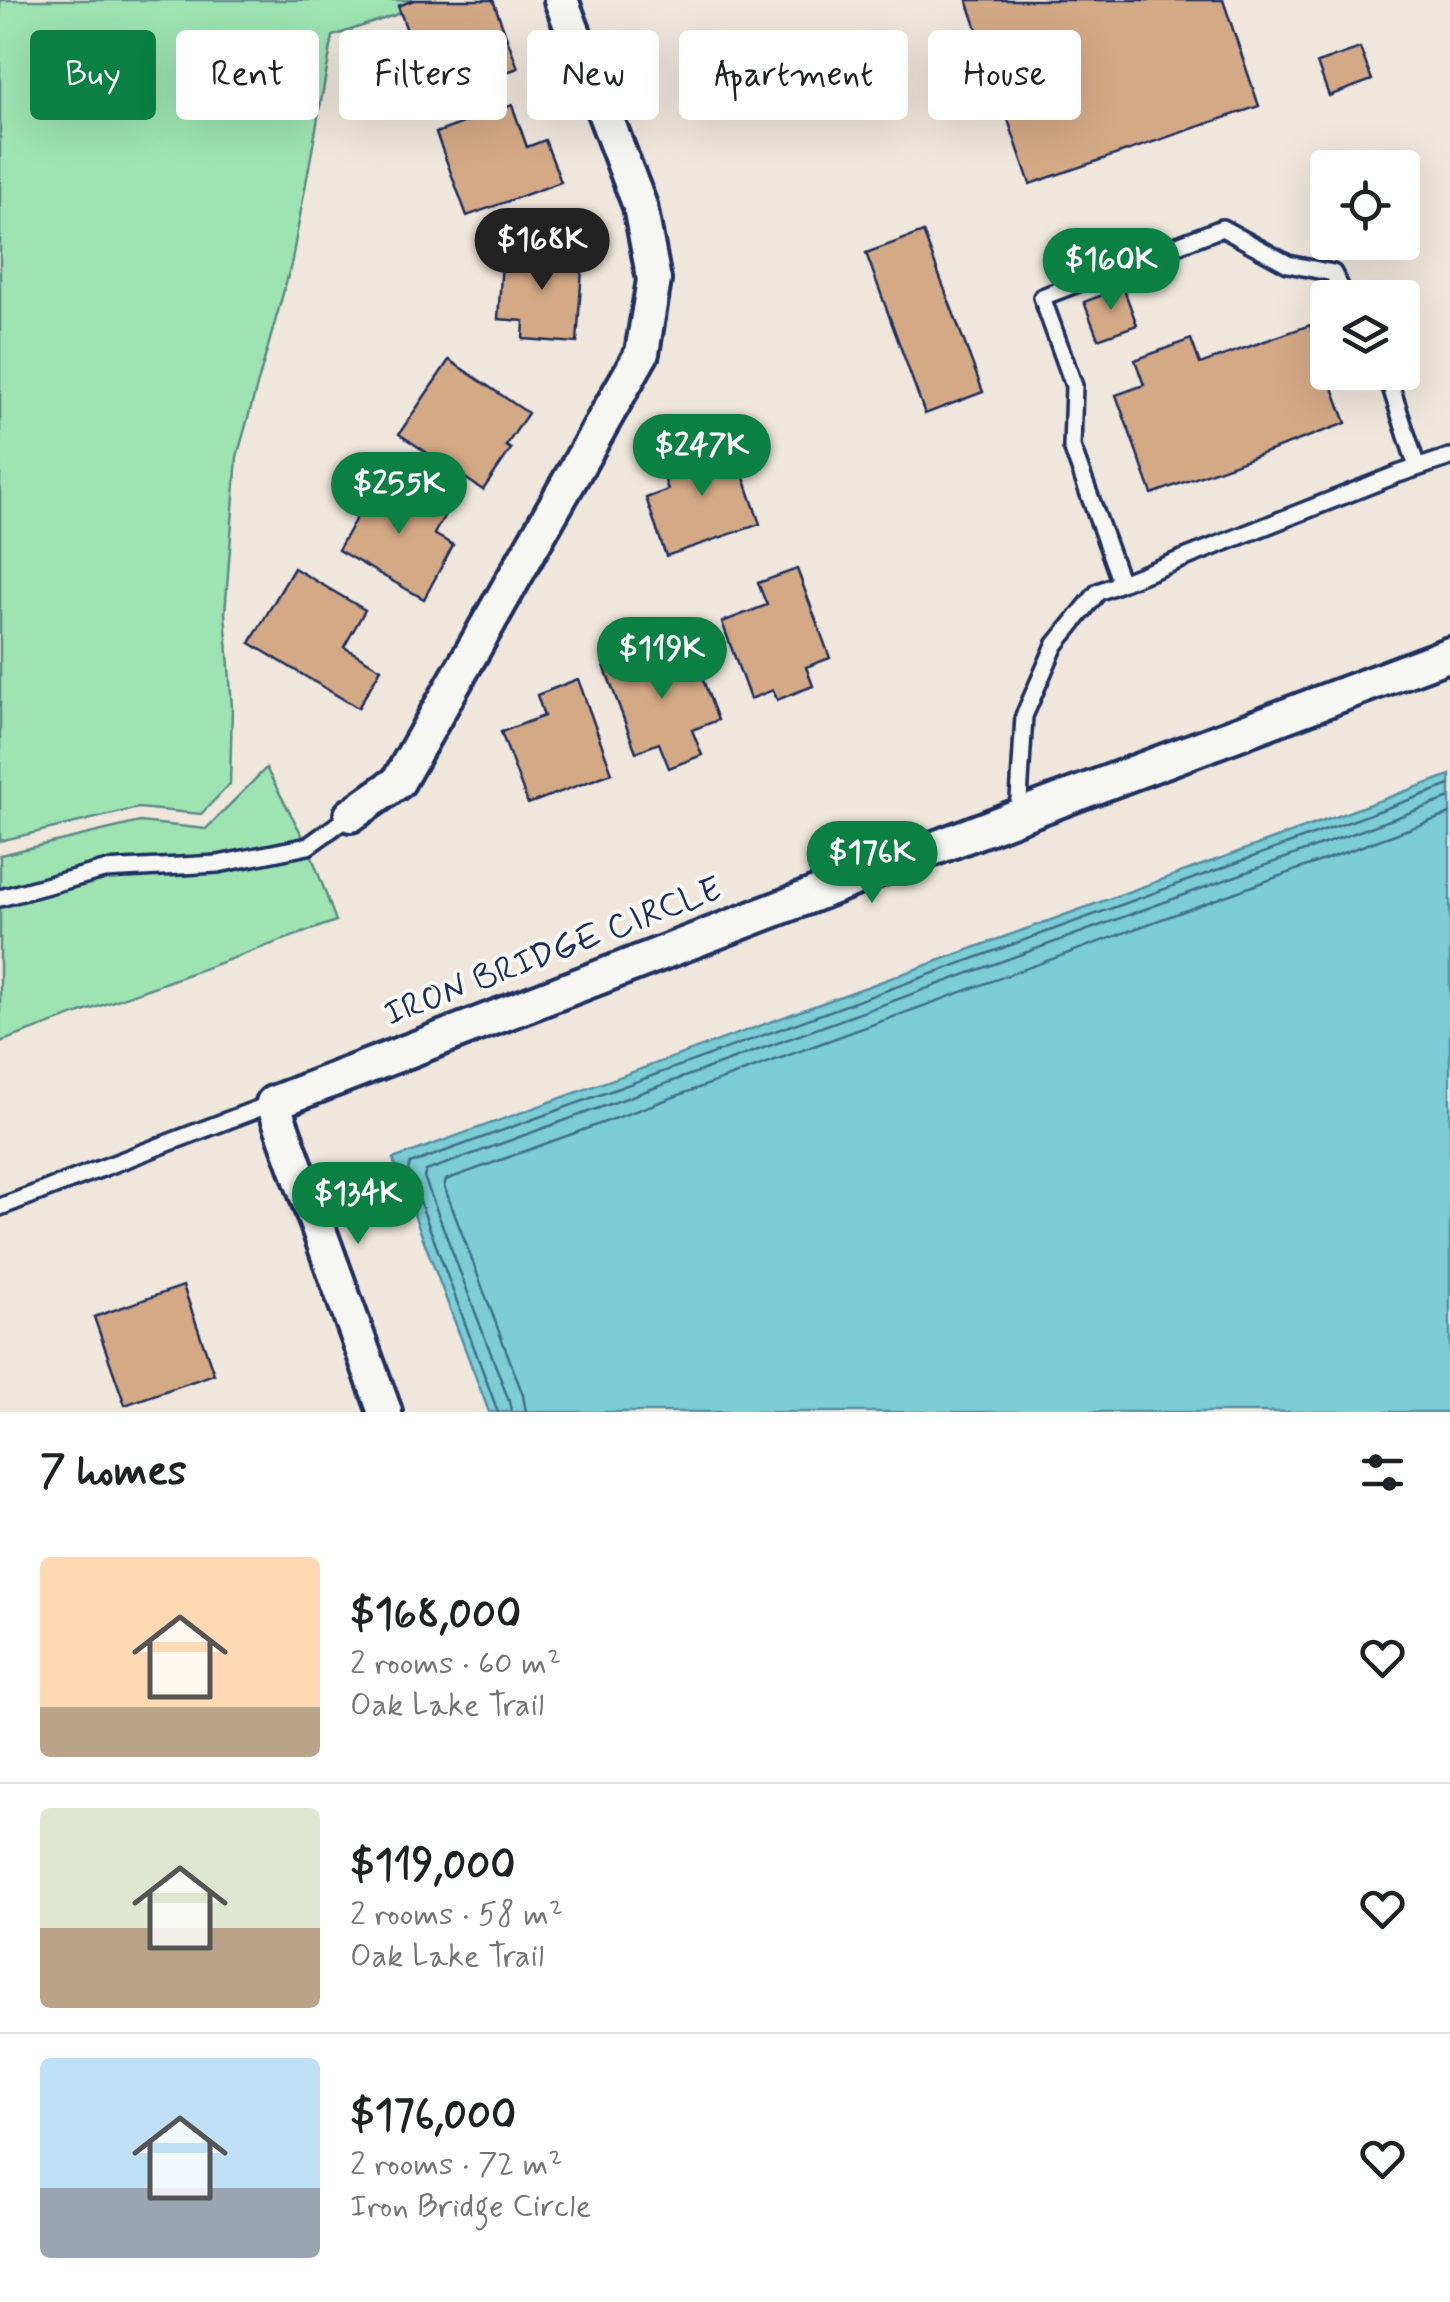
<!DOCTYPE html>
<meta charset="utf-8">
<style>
body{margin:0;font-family:Mynerve,sans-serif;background:#f6f6f6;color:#202124;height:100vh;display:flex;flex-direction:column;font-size:38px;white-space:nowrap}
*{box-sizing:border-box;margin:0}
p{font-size:32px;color:#757577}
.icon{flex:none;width:55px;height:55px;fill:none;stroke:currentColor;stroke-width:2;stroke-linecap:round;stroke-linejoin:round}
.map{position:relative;height:1412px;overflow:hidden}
.drawer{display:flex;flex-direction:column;background:#fff;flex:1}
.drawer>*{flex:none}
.hud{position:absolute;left:30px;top:30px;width:1390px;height:90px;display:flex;gap:20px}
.controls{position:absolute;left:1310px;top:150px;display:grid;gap:20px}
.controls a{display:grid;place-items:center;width:110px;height:110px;border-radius:10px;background:#fff;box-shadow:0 10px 40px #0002;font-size:50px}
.price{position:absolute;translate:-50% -85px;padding:0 22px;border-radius:35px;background:#0b8043;color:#fff;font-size:32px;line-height:65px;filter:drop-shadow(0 2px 5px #0008)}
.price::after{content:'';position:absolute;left:50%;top:60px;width:30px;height:22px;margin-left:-15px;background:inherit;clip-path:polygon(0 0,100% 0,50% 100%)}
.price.current{background:#222;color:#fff}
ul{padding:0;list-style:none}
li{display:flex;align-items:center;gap:30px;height:250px;padding:0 40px}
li+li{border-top:2px solid #e0e0e0}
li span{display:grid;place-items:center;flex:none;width:280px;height:200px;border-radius:10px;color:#555}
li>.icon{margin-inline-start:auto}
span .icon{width:120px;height:120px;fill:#fffc;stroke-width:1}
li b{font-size:42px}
h2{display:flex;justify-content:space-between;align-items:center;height:120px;padding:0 40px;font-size:42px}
.pill{padding:0 35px;border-radius:10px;background:#fff;box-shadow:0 10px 40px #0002;font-size:35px;line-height:90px}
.pill.current{background:#0b8043;color:#fff}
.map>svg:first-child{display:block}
.green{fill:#9de4b2;stroke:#5c8a88;stroke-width:2.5}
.water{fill:#7ccdd5;stroke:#558ea5;stroke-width:2.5}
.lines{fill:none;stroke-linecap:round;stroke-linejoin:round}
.shore{stroke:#426e8e;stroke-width:2.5}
.building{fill:#d4a986;stroke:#1b2f5e;stroke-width:2.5}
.service-casing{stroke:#1b2f5e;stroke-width:22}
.minor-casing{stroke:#1b2f5e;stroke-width:40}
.service{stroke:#f6f6f2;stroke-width:15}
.minor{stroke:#f6f6f2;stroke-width:32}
.labels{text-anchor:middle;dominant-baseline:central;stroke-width:8;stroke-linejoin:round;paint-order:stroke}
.street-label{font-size:35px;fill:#1b2f5e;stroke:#f6f6f2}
</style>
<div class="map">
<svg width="1450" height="1412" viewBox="0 0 1450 1412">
<rect width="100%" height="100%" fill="#efe7dc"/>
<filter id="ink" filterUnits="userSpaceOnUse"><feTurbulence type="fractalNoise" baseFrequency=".01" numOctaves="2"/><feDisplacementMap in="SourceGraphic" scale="20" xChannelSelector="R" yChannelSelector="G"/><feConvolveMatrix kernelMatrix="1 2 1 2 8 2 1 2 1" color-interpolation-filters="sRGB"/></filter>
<g filter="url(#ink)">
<!-- green -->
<g class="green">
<polygon points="0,0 439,0 333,36 291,265 237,457 225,613 232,707 230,784 201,814 138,808 0,841"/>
<polygon points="266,768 308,846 336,921 0,1042 0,855 140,822 206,829"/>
</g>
<!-- water -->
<polygon class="water" points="1450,775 1450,1412 489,1412 393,1159"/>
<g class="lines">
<!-- shore -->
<g class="shore">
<polyline points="498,1412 408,1170 410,1164 1450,785"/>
<polyline points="511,1412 509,1401 424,1177 426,1171 1450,798"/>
<polyline points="526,1412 523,1395 444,1186 446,1180 1450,814"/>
</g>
</g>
<!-- building -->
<g class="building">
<polygon points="414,0 493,0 518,68 449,93 441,71 424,77 398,6"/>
<polygon points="967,0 1223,0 1259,106 1030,184"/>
<polygon points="1360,48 1372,80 1329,96 1317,63"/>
<polygon points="512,105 527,147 545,140 561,182 467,216 436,133"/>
<polygon points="923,232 983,392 925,414 866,253"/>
<polygon points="503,247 583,253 577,343 523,339 524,321 498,319"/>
<polygon points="1123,287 1137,325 1098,339 1084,302"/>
<polygon points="1310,325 1346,423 1152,494 1116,395 1144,385 1135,360 1191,339 1200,364"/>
<polygon points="449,360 528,413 506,446 511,449 483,490 399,434"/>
<polygon points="731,440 760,524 666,556 646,498 668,490 660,465"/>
<polygon points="381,474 447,511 434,534 453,545 424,599 338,550"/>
<polygon points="294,568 365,610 344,647 381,669 358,708 250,643"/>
<polygon points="797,569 830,658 806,667 813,686 777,700 773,690 750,699 722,622 767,605 758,583"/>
<polygon points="648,646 655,664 692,650 718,720 692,730 702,755 669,768 659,743 636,752 603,663"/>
<polygon points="578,679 612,773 528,804 501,732 544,716 537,695"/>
<polygon points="183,1286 214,1374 125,1405 94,1317"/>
</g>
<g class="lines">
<!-- service casing -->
<g class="service-casing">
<g id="service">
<polyline points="1386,372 1417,467"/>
<polyline points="1121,583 1072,447 1074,386 1042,297 1222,228 1288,264 1333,273 1346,298"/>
<polyline points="1018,816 1024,716 1055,645 1098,592 1398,474 1450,457"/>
<polyline points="0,898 104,870 218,864 308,846 351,815"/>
<polyline points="0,1207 273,1103"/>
</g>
</g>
<!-- minor casing -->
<g class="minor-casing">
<g id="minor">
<polyline points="351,815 398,782 642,353 654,280 640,206 561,0"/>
<polyline points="385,1412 273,1103 1018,816 1450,654"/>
</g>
</g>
<!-- service -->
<use href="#service" class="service"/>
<!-- minor -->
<use href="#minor" class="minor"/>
</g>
</g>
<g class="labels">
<!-- street labels -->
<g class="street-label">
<text transform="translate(553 952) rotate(-21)">IRON BRIDGE CIRCLE</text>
</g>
</g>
</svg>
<div class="controls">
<a><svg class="icon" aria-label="locate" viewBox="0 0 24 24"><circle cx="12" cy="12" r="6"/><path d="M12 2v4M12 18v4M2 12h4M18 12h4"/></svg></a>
<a><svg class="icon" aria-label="layers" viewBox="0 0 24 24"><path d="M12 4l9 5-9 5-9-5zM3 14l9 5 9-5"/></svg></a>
</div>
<b class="price current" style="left:542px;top:293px">$168K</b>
<b class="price" style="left:1111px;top:313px">$160K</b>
<b class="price" style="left:702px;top:499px">$247K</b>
<b class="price" style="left:399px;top:537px">$255K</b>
<b class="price" style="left:662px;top:702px">$119K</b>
<b class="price" style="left:872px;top:906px">$176K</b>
<b class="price" style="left:358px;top:1247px">$134K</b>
<div class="hud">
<a class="pill current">Buy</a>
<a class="pill">Rent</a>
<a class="pill">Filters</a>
<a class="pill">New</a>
<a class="pill">Apartment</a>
<a class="pill">House</a>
</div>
</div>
<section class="drawer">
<h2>7 homes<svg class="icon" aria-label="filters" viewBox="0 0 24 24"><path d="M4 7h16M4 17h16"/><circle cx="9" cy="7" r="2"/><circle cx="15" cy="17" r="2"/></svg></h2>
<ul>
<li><span style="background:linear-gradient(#ffd9b3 75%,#b9a48a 0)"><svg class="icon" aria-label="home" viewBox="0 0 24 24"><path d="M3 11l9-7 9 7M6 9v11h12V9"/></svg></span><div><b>$168,000</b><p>2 rooms · 60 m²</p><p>Oak Lake Trail</p></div><svg class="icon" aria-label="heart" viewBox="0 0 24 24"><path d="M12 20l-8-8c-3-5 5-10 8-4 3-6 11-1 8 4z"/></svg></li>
<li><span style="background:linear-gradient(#dfe7d0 60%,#b9a48a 0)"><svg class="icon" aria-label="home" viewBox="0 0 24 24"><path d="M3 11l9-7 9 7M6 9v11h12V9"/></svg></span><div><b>$119,000</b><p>2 rooms · 58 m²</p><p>Oak Lake Trail</p></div><svg class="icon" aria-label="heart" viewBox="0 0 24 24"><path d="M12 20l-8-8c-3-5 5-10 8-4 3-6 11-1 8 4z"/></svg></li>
<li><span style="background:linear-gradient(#bfe0f5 65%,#9aa5b1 0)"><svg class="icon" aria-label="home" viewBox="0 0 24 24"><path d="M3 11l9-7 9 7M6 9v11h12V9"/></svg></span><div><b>$176,000</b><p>2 rooms · 72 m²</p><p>Iron Bridge Circle</p></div><svg class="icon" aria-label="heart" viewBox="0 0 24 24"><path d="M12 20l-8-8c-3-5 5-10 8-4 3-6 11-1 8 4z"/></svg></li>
</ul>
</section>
